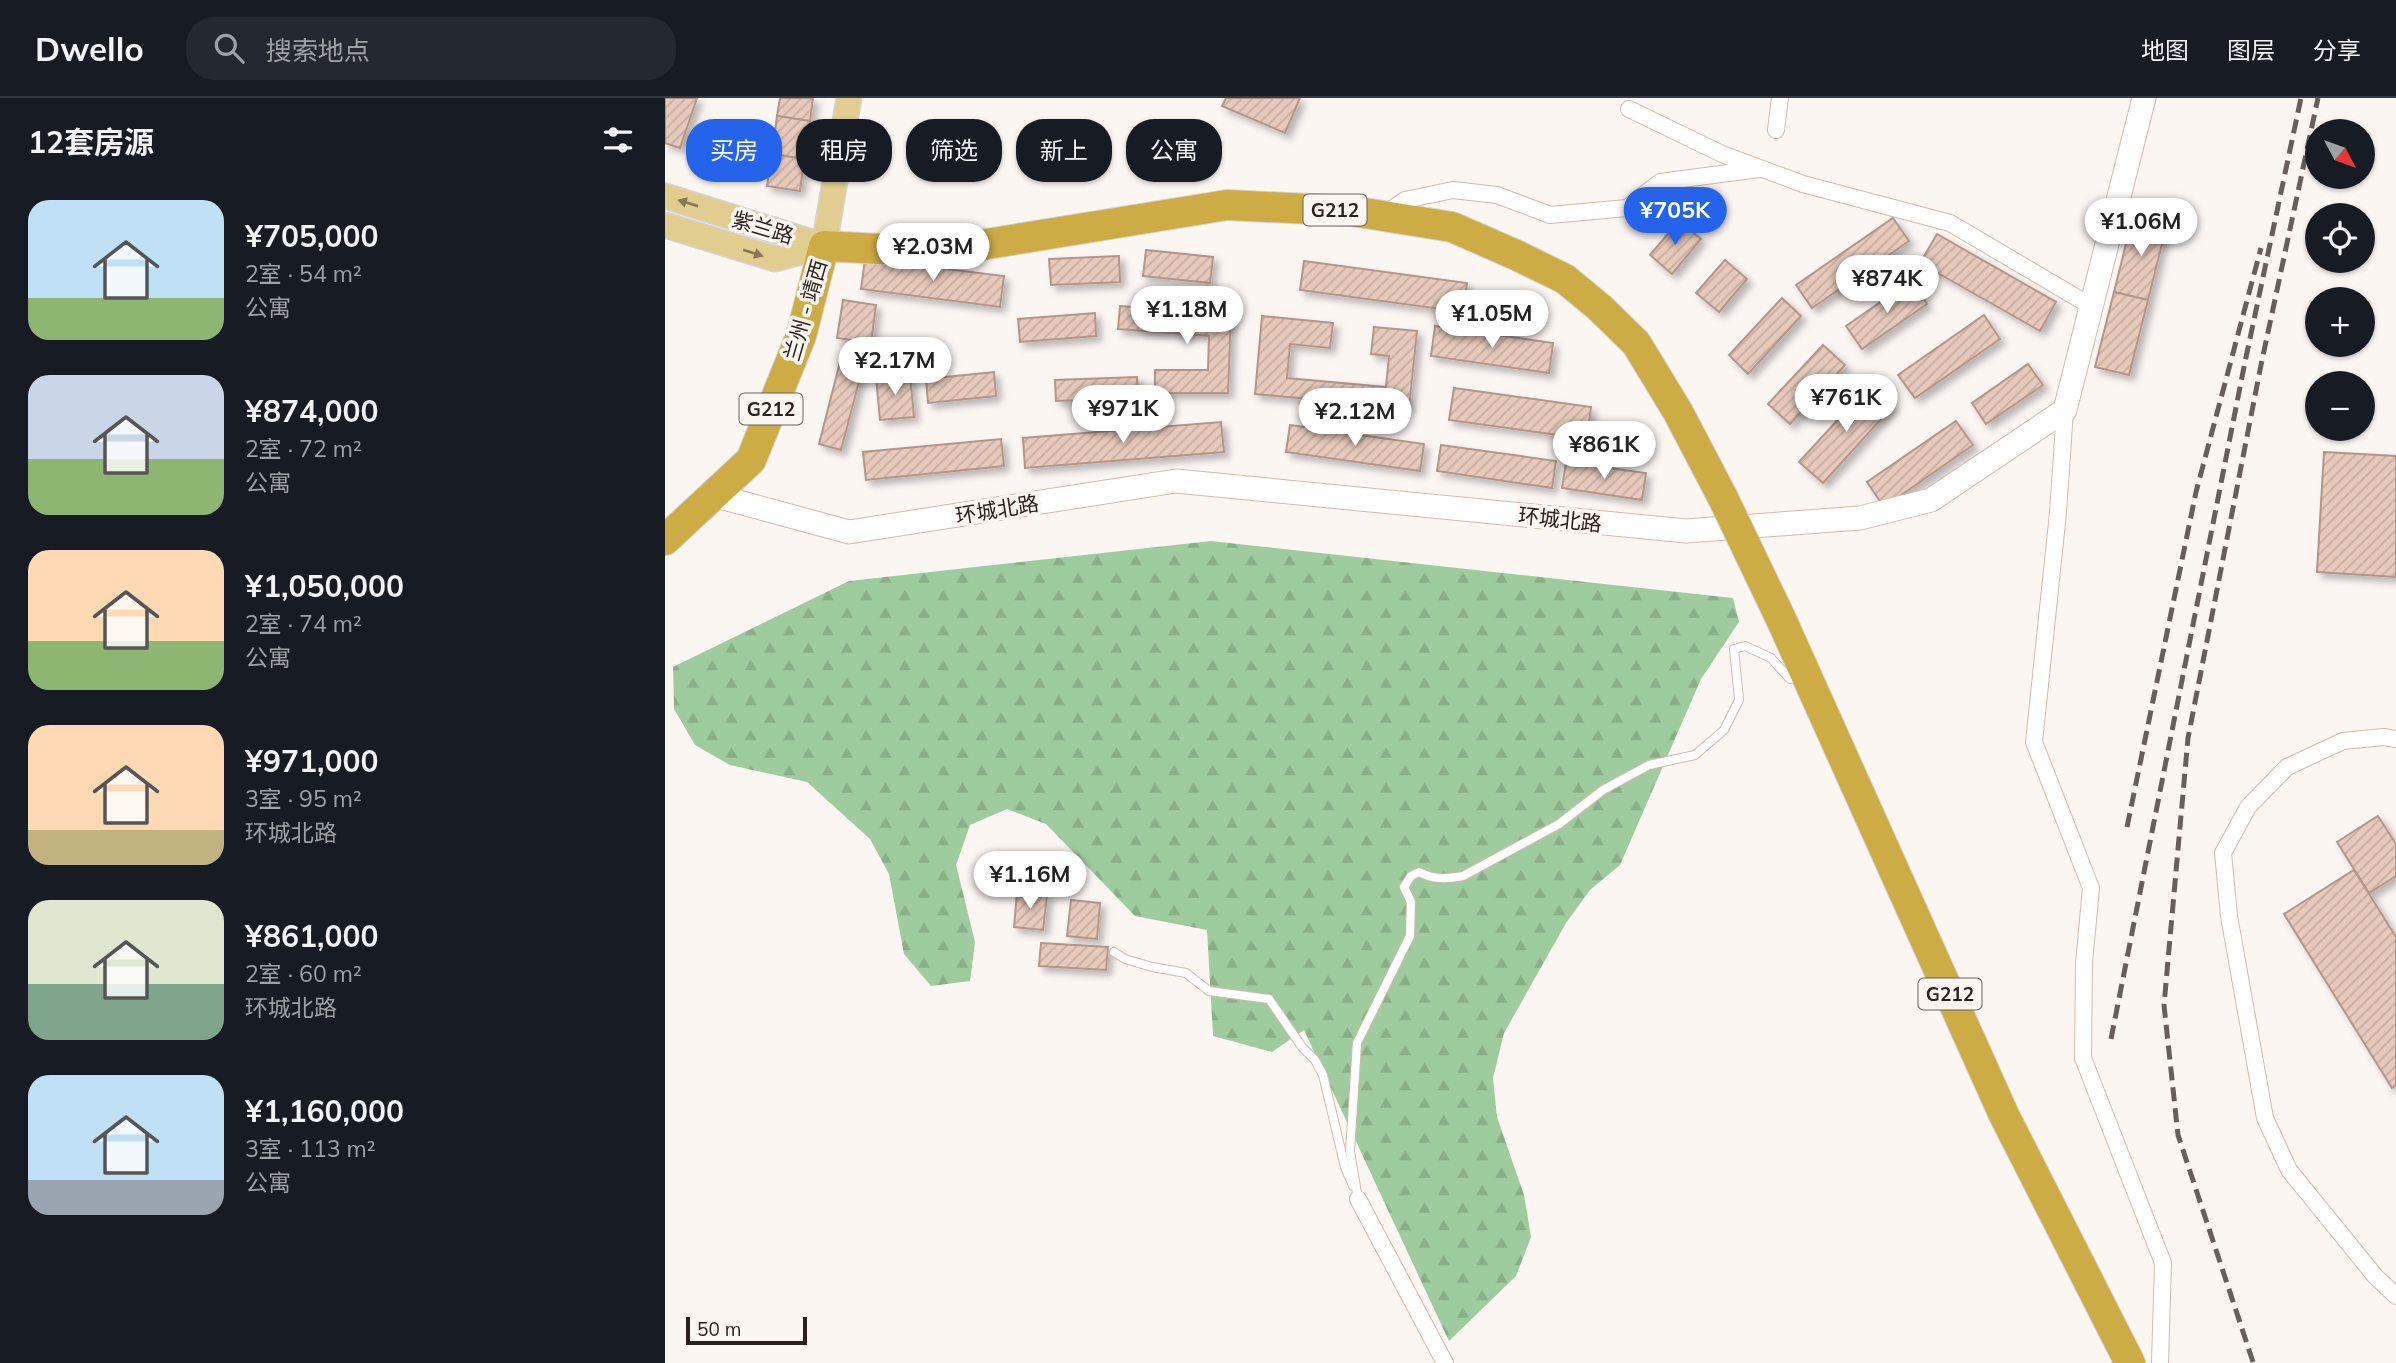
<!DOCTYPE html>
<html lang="zh">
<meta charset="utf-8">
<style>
body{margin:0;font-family:Mulish,"Noto Sans SC",sans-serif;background:#242831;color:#f1f3f6;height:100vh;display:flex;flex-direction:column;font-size:26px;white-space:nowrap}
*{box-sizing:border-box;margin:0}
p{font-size:23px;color:#9ea1a6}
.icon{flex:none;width:38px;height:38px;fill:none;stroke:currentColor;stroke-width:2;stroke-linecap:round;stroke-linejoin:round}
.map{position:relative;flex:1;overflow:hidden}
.panel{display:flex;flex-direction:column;background:#171b24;width:665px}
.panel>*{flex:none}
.top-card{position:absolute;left:21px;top:21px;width:665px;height:63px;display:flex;gap:14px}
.needle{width:46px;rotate:131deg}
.controls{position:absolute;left:1640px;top:21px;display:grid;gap:14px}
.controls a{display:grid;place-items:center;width:70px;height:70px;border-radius:50%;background:#171b24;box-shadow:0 2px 5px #0004;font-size:35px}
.scale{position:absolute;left:21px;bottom:18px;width:121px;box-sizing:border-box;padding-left:7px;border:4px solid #2c211c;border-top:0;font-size:19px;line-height:24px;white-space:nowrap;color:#2c211c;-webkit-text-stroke:5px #fcf6f3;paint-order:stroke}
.price{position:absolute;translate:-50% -60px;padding:0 16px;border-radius:24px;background:#fff;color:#222;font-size:23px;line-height:46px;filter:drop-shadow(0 2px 4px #0008)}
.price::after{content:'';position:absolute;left:50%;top:42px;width:21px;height:16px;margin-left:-10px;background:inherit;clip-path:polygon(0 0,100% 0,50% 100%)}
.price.on{background:#2563eb;color:#fff}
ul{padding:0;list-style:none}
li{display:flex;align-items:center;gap:21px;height:175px;padding:0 28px}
li span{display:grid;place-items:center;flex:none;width:196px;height:140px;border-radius:21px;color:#555}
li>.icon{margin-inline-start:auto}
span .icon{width:84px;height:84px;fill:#fffc;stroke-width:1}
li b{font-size:30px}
h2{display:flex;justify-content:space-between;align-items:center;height:84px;padding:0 28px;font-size:30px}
.chip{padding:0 24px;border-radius:28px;background:#171b24;box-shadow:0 2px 5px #0004;font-size:24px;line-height:63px}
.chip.on{background:#2563eb;color:#fff}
header{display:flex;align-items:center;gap:42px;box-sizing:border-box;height:98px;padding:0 35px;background:#171b24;border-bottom:2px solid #363941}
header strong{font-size:33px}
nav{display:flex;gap:38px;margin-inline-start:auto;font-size:24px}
.search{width:490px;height:63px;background:#242831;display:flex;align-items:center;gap:18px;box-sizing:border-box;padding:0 24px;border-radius:28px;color:#9ea1a6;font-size:26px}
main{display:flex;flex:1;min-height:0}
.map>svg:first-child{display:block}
.forest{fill:url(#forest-firs)}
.building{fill:url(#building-hatch);stroke:#b29688;stroke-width:2;filter:url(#shadow)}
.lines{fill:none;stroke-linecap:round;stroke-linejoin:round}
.lane-casing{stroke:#d6b9ab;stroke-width:10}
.street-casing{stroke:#d6b9ab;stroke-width:18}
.secondary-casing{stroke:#d6b9ab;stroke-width:25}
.primary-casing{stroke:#d5d3d2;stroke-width:27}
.highway-casing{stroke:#d5d3d2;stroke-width:32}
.lane{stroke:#fff;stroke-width:8}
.street{stroke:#fff;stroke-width:16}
.secondary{stroke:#fff;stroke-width:23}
.primary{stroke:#e1cd90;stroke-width:24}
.highway{stroke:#cdac46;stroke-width:30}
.rail{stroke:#685f5a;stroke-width:5;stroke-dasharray:14 7;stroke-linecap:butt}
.highway-bridge-casing{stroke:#d5d3d2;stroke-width:32;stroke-linecap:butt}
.highway-bridge{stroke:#cdac46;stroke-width:30}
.oneway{fill:#867756}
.labels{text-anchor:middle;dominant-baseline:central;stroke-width:7;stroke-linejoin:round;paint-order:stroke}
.shield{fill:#fcf6f3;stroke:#6a615c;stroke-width:2}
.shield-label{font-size:19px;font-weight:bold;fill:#2c211c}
.street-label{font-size:21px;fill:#2c211c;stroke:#fcf6f3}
</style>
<header>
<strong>Dwello</strong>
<div class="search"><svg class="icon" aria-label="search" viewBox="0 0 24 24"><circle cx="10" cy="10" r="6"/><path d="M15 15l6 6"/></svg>搜索地点</div>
<nav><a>地图</a><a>图层</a><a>分享</a></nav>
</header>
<main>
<section class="panel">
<h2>12套房源<svg class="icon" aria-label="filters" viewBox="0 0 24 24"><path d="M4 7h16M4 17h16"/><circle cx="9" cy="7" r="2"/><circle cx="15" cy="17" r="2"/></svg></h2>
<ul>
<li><span style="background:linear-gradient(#bfe0f5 70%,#8fb573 0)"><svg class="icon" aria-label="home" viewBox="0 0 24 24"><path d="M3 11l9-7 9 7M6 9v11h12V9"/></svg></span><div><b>¥705,000</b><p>2室 · 54 m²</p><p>公寓</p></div></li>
<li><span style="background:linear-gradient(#c9d6e8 60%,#8fb573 0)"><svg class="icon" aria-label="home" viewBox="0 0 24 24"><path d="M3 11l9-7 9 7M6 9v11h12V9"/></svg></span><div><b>¥874,000</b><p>2室 · 72 m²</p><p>公寓</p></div></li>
<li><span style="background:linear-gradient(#ffd9b3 65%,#8fb573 0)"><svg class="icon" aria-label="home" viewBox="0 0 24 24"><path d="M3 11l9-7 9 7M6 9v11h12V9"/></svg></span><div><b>¥1,050,000</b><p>2室 · 74 m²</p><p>公寓</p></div></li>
<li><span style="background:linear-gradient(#ffd9b3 75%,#c2b280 0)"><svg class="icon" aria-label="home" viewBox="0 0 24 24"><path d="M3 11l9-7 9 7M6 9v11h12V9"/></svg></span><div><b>¥971,000</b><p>3室 · 95 m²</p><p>环城北路</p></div></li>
<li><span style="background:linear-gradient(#dfe7d0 60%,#7fa58c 0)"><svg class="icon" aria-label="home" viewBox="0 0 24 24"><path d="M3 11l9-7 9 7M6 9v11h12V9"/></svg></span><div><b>¥861,000</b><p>2室 · 60 m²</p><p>环城北路</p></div></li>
<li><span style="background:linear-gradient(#bfe0f5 75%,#9aa5b1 0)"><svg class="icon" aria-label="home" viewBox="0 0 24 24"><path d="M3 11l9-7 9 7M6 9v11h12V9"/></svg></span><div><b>¥1,160,000</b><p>3室 · 113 m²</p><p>公寓</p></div></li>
</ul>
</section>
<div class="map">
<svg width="1731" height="1265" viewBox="0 0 1731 1265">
<defs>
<pattern id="forest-firs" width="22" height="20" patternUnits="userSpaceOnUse" patternTransform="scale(1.75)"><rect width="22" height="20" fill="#9fcc9f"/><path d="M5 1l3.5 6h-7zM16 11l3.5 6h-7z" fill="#89af88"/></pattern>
<pattern id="building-hatch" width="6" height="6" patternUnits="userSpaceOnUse" patternTransform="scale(1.75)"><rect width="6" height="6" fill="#e7cabb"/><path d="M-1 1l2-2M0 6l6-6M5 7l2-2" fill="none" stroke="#c6ada0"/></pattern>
<filter id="shadow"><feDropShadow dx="5" dy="5" stdDeviation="3.5" flood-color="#0004"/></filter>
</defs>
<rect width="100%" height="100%" fill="#fcf6f3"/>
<!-- forest -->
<polygon class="forest" points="546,443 1068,500 1074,524 1036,581 955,767 925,792 901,825 839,935 828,980 832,1019 859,1097 866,1139 851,1178 784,1243 639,932 607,954 548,938 542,832 470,818 381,726 342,711 305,727 291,767 310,844 305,883 266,888 239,856 224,776 205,741 142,684 65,667 30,647 9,611 8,569 184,483"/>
<!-- building -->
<g class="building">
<polygon points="0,0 32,0 15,50 0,45"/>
<polygon points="115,0 148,0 145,23 112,18"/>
<polygon points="561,0 635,0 620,35 557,8"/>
<polygon points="112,18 145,23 139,61 107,56"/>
<polygon points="107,56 139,61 135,93 102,88"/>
<polygon points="1468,118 1502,126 1483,202 1449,194"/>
<polygon points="1228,120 1244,143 1147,210 1131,187"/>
<polygon points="1014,123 1036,141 1007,176 985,157"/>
<polygon points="1272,136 1391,204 1375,233 1255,165"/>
<polygon points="481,152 548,159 545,185 478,178"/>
<polygon points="454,158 455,184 386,187 384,161"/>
<polygon points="200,161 339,178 335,209 196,191"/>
<polygon points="1060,162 1082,181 1054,214 1031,195"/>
<polygon points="639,163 802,185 798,214 635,192"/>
<polygon points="1246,183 1262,206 1197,251 1181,228"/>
<polygon points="1449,194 1483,202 1464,277 1430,269"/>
<polygon points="1117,200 1136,218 1083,276 1064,257"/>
<polygon points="178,202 211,207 206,245 172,240"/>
<polygon points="455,208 566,216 563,295 490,295 490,272 543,272 544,238 453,231"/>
<polygon points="430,215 431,238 355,244 353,221"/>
<polygon points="1319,217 1335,241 1250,300 1233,277"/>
<polygon points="597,218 668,225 665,250 625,246 622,280 721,289 724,258 706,256 709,229 752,233 744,310 590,296"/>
<polygon points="770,228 888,245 884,275 766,258"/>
<polygon points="1158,247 1180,267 1125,326 1103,306"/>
<polygon points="177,256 200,261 176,352 154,346"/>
<polygon points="1363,266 1378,287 1321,326 1307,305"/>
<polygon points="329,274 331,298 263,305 261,281"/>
<polygon points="245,276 249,319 215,322 211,279"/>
<polygon points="472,279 473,300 391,303 390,282"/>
<polygon points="1205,287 1228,308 1158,385 1134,364"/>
<polygon points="789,290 926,309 922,341 784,322"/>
<polygon points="1291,323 1308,347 1219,409 1202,384"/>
<polygon points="556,324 559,354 360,370 358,340"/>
<polygon points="625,327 759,346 755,373 621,354"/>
<polygon points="336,341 339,368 201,382 198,354"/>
<polygon points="776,347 891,363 887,390 772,373"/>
<polygon points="1659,354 1731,358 1731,479 1652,474"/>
<polygon points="901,364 981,375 977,402 897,390"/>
<polygon points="1713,718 1731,746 1731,778 1704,795 1672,744"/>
<polygon points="1689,772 1731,839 1731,987 1727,990 1619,816"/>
<polygon points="352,794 382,797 378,832 349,829"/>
<polygon points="406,802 435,805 432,841 402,838"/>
<polygon points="376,845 443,849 441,872 374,868"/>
</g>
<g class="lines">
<!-- lane casing -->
<g class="lane-casing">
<g id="lane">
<polyline points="449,854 460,861 487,869 521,875 544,893 604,901 637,949 650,962 658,977 680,1069 688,1088"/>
<path d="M693,1101L685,1053L692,945L745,838L746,804L739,789L746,778L754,774C769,782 781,781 798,778L894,726L938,692L984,667L1030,657L1059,632L1074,602L1069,551L1080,548L1106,560L1125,581L1136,578"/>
</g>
</g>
<!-- street casing -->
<g class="street-casing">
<g id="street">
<polyline points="964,11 1057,56 1138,86 1285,125 1426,208"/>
<polyline points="1111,32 1115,0"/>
<polyline points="717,118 740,102 788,92 832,97 885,117 962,110 995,84 1094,71"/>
<polyline points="1400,312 1393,415 1369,644 1426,790 1419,865 1418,960 1498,1165 1495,1265"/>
<polyline points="1731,641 1719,639 1678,643 1622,669 1583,709 1558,755 1564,818 1600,1020 1624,1072 1710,1178 1731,1198"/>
<polyline points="693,1101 780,1265"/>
</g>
</g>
<!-- secondary casing -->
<g class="secondary-casing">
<polyline id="secondary" points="48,397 184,434 511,383 1021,433 1195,420 1266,402 1400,312 1479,0"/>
</g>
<!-- primary casing -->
<g class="primary-casing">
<g id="primary">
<polyline points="0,98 159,148"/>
<polyline points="0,127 110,161 159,148"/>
<polyline points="159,148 184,0"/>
</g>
</g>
<!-- highway casing -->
<g class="highway-casing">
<g id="highway">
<polyline points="0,442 86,362 136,238 159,148 273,154 562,107 687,113 787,129 851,157 900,181 934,209 971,245 1013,314 1058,400"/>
<polyline points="1116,521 1339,1017 1465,1265"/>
</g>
</g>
<!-- lane -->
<use href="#lane" class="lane"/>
<!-- street -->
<use href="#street" class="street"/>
<!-- secondary -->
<use href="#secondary" class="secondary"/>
<!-- primary -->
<use href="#primary" class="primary"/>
<!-- highway -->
<use href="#highway" class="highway"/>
<!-- rail -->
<g class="rail">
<polyline points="1462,729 1531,394 1596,150"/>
<polyline points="1446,941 1580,264 1636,0"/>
<polyline points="1588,1264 1513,1037 1499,907 1523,640 1596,267 1653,0"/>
</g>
<!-- highway-bridge casing -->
<g class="highway-bridge-casing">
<polyline id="highway-bridge" points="1058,400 1116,521"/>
</g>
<!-- highway-bridge -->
<use href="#highway-bridge" class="highway-bridge"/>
</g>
<!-- one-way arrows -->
<defs><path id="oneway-solid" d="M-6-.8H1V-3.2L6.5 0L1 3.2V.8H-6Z" transform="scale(1.75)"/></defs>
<g class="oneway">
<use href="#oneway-solid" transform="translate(23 105) rotate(-163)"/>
<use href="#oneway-solid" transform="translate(88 155) rotate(18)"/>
</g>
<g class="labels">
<!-- shield labels -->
<g class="shield">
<rect x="638.5" y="96.5" width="63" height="31" rx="5"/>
<rect x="74.5" y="295.5" width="63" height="31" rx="5"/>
<rect x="1253.5" y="880.5" width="63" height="31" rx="5"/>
</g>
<g class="shield-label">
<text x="670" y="112">G212</text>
<text x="106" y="311">G212</text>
<text x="1285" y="896">G212</text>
</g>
<!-- street labels -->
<g class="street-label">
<text transform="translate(98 129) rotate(17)">紫兰路</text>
<text transform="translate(140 212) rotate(-74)">兰州 - 靖西</text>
<text transform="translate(332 411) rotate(-9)">环城北路</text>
<text transform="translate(895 421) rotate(6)">环城北路</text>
</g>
</g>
</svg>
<div class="controls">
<a><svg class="needle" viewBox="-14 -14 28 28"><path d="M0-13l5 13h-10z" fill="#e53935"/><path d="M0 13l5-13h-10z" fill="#9ea1a6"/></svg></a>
<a><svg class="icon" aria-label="locate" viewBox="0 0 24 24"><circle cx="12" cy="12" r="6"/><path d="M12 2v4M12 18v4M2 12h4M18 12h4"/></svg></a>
<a>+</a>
<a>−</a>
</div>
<div class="scale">50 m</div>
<b class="price on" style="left:1010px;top:149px">¥705K</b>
<b class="price" style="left:1476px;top:160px">¥1.06M</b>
<b class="price" style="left:268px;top:185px">¥2.03M</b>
<b class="price" style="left:1222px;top:217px">¥874K</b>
<b class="price" style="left:522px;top:248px">¥1.18M</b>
<b class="price" style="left:827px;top:252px">¥1.05M</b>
<b class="price" style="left:230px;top:299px">¥2.17M</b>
<b class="price" style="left:1181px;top:336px">¥761K</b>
<b class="price" style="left:458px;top:347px">¥971K</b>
<b class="price" style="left:690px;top:350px">¥2.12M</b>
<b class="price" style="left:939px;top:383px">¥861K</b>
<b class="price" style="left:365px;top:813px">¥1.16M</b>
<div class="top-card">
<a class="chip on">买房</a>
<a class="chip">租房</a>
<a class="chip">筛选</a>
<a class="chip">新上</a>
<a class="chip">公寓</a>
</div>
</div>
</main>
